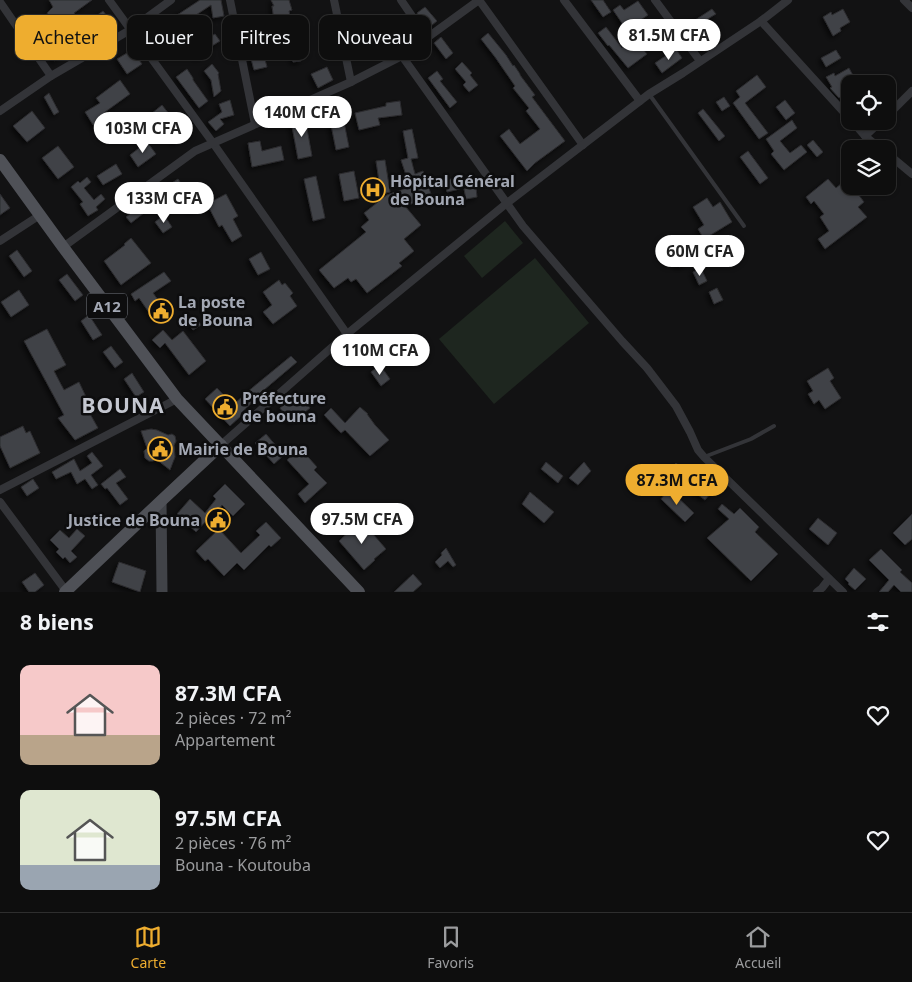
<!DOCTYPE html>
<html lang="fr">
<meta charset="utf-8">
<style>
body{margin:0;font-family:"Noto Sans",sans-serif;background:#171717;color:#f1f3f6;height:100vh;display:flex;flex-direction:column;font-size:19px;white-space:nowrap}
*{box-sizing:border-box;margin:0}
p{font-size:16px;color:#9b9c9e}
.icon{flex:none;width:28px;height:28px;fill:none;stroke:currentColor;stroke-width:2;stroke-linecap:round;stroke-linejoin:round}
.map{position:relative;height:592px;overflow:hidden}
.details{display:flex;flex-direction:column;background:#0e0e0e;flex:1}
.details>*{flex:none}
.hud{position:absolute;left:15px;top:15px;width:500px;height:45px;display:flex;gap:10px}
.controls{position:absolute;left:841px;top:75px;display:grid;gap:10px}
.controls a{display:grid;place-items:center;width:55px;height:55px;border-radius:10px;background:#0e0e0e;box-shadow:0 1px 4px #0004,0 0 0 1px #2e2e2e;font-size:25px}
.price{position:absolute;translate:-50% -42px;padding:0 11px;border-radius:18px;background:#fff;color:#222;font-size:16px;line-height:32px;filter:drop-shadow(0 1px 2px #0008)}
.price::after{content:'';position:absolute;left:50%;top:30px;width:15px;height:11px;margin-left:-8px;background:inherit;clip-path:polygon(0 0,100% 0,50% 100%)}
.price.active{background:#eead2f;color:#111}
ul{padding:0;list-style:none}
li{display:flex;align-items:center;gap:15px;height:125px;padding:0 20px}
li span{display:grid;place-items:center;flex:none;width:140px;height:100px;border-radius:10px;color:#555}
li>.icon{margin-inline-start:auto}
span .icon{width:60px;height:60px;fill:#fffc;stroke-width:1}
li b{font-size:21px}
h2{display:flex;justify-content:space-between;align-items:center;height:60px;padding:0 20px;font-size:21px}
.pill{padding:0 18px;border-radius:10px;background:#0e0e0e;box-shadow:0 1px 4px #0004,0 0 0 1px #2e2e2e;font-size:18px;line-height:45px}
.pill.active{background:#eead2f;color:#111}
.tab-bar{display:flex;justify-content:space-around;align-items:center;height:70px;border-top:1px solid #2e2e2e;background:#0e0e0e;font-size:14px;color:#9b9c9e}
.tab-bar a{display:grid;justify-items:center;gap:2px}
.tab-bar .active{color:#eead2f}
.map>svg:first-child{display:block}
.green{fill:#1e261f}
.building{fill:#414246;stroke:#2c2c2f;filter:url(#shadow)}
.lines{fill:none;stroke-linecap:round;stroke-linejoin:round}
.lane{stroke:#333438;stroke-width:4}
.street{stroke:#333438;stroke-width:8}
.secondary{stroke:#414348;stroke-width:11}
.primary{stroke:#4f5157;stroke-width:12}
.labels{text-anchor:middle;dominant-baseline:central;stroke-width:5;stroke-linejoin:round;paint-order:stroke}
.shield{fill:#0d0d0e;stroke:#767a82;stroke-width:1}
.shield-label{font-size:15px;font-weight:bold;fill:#a3a8b4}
.poi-label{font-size:16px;font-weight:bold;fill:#a3a8b4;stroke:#0d0d0e;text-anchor:start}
.district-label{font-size:21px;font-weight:bold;letter-spacing:1px;fill:#c4c7d0;stroke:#0d0d0e}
</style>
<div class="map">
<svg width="912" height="592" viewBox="0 0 912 592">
<defs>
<filter id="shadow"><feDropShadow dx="-2.5" dy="2.5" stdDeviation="2.5" flood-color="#0009"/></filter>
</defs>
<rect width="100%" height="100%" fill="#121213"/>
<!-- green -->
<g class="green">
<polygon points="505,221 523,243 482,278 464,256"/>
<polygon points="535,258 589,323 494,404 439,339"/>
</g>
<!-- building -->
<g class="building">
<polygon points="49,0 92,0 74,13 76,16 70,21 69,20 57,30 59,33 46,41 36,26 50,17 47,13 53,7"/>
<polygon points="200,0 221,0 224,16 213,18 211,5 193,17 206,39 215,34 220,41 202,52 203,54 197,58 176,30 171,19"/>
<polygon points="271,0 289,0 292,10 289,11 295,37 297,37 301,61 293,62 291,51 277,54 275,41 277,41 272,6 274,6"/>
<polygon points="591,0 603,0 611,12 603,17"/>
<polygon points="638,1 648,15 636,23 634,19 624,26 613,10 620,5 624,10"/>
<polygon points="425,7 437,21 427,29 417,13"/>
<polygon points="712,9 716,14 699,24 707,36 709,35 713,41 702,49 686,26"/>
<polygon points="843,9 850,22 840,28 841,31 833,36 823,17 831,12 832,15"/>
<polygon points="103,11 110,20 84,41 78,33 97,19 95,17"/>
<polygon points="658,24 669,37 660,45 649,32"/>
<polygon points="399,27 406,46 396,50 388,31"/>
<polygon points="606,27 622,48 634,38 647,54 628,68 609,45 608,46 598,33"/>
<polygon points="153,31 160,41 153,47 146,37"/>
<polygon points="488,33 506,55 513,66 514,65 520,74 520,75 535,95 532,97 565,141 535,163 527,171 500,136 509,129 520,144 540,129 526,111 529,108 513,88 515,86 495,57 481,39"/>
<polygon points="441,37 453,53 446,59 434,43"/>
<polygon points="52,46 60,57 54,61 46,51"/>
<polygon points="676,49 682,58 662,73 655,63"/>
<polygon points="132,50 142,64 127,74 117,59"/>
<polygon points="836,50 841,58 826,67 821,58"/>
<polygon points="263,52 267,67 254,70 250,55"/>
<polygon points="462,62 472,73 470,75 478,85 469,92 463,85 466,82 455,69"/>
<polygon points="212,64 219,73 218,74 221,91 214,97 211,80 204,71"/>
<polygon points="327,67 333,80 318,88 311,74"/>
<polygon points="849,68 856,81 846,86 850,92 839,98 830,88 832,87 826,77 834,73 835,76"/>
<polygon points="187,69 193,78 193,80 208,101 199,108 176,77"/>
<polygon points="437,71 443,79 440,81 457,102 450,108 428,78"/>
<polygon points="757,75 766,87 745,103 768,133 759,139 733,103 740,97 736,91"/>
<polygon points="120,80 130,94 105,112 109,119 95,128 85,112 100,103 96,98"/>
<polygon points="49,93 59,112 54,115 44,97"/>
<polygon points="724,97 730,106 722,111 716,102"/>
<polygon points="230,100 234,115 220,119 224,124 216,131 208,122 222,112 219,104"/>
<polygon points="785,100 795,113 786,120 776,107"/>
<polygon points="400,101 402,115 378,118 380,125 359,130 355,113 386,106 386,103"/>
<polygon points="162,105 185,134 174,143 151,114"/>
<polygon points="703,109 725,136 719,141 698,113"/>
<polygon points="32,111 45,128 27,142 13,126"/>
<polygon points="342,112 349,147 336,150 329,115"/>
<polygon points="305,118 312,156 298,159 291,121"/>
<polygon points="792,120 797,128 780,141 790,153 801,145 807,152 784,170 771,154 774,151 766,139"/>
<polygon points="412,129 418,158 411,159 415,174 423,171 432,197 405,206 421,225 404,239 414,251 399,263 402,266 367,293 356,279 351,282 348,278 334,288 319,270 366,232 361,227 369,220 364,213 387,195 410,187 401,160 408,158 403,131"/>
<polygon points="813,140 823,152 817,157 807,145"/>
<polygon points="260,141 262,151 281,146 284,160 252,167 248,143"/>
<polygon points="147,142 156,154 138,167 130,155"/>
<polygon points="58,146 74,167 58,179 42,158"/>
<polygon points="748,151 768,178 760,184 740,157"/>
<polygon points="385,160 390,192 381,194 376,161"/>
<polygon points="116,164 122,174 103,185 97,176"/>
<polygon points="354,171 359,198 344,201 339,174"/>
<polygon points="316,176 325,218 313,221 304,179"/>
<polygon points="87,177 91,182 84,188 94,200 101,194 105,199 96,207 98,210 88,216 80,204 83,202 71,187 78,181 80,183"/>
<polygon points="458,178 460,189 447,192 445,180"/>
<polygon points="178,179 198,208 191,212 177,191 171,195 166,187"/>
<polygon points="828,179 836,188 842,183 851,194 855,190 864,202 858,207 867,217 825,249 818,239 829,231 820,217 824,214 814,201 811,204 806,197"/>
<polygon points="476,187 477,197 466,199 464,189"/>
<polygon points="0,194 10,208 0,215"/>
<polygon points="226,194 238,216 233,219 242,236 232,242 222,225 219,227 207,204"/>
<polygon points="707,198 713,207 720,202 732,222 704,239 698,229 704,225 693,207"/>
<polygon points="139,207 144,213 131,223 126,217"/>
<polygon points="164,215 172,227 163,233 155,222"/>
<polygon points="131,238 151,263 121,285 104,261 125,245 124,244"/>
<polygon points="17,250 32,271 24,277 9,256"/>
<polygon points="261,252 270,269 258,275 249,259"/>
<polygon points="681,252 688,262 679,267 673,257"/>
<polygon points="701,268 707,281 699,285 693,272"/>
<polygon points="164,272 171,281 153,293 167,312 155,321 139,298 135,301 131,294"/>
<polygon points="67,274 83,295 75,301 59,280"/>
<polygon points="279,280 282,285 285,283 293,293 290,296 297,306 273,324 263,312 272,305 263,292"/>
<polygon points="717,288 723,300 714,304 709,292"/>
<polygon points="19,290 29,305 11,317 1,302"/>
<polygon points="89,315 102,335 93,340 81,321"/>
<polygon points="194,315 201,325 193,330 186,321"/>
<polygon points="47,329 66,365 54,371 64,390 79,382 88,401 84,403 98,428 75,440 58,418 64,415 24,341"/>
<polygon points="163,330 172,340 183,331 206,361 189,375 165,343 160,348 152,340"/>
<polygon points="390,338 398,346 393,355 391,352 380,357 377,350 382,348"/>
<polygon points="111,346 123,362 115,368 103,352"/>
<polygon points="291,356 297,362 258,395 259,396 241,413 242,415 230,426 205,399 217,388 233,405 252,388"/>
<polygon points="380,365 390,379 381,386 371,372"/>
<polygon points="828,368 834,378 830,381 841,398 825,409 819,400 814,404 808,394 813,391 807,381"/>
<polygon points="132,373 144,392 136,397 124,379"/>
<polygon points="299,393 310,408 291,423 280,408"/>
<polygon points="360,407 368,414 367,414 375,425 389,440 370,456 345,430 341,433 324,415 331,408 345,423"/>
<polygon points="23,426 26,433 30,431 40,453 10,468 0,446 0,437"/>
<polygon points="151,429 157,430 168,435 172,434 175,436 176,441 174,445 175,457 170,470 156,459 153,461 149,461 145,458 144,451 147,448 141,431"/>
<polygon points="266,434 284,455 274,464 255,443"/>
<polygon points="300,448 317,467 314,470 327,483 305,503 298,494 309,484 287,460"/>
<polygon points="92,452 103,466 91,475 98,485 92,489 85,479 77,484 71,472 56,479 52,472 74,459 80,471 92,463 87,456"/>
<polygon points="546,462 563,476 558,483 541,469"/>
<polygon points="584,462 591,471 578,485 569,478"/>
<polygon points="676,463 688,474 682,480 671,469"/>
<polygon points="120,469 126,477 116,483 128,499 120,505 107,488 105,489 101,484"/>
<polygon points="33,479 39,488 27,496 21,487"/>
<polygon points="225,484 245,504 233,516 222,505 217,512 215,511 196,532 177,514 190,499 205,513 216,499 213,496"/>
<polygon points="698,484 710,494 705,500 693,491"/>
<polygon points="669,489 694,513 685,522 661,499"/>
<polygon points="530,492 554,512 544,523 522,504"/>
<polygon points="722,504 734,514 740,508 759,527 755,532 778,554 751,581 707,538 729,519 718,509"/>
<polygon points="912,514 912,539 905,545 893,533"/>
<polygon points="818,518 837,533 828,545 809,529"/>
<polygon points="361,520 386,549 374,559 375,560 364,570 339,541"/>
<polygon points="266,522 281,538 271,547 269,545 244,570 237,563 224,576 208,559 205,561 196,551 219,529 241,553 260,535 256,531"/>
<polygon points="77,529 85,536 71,551 77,557 70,563 65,557 63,559 56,552 59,549 50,540 60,530 69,538"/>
<polygon points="446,548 456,565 453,567 448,561 440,568 435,562 442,555 441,553"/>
<polygon points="881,549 902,570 900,572 912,583 912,592 901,592 894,585 888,592 879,592 889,580 869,560"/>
<polygon points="119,562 146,571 140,592 112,582"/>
<polygon points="854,568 866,579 855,590 848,584 849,583 845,579"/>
<polygon points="35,573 44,585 35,592 29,592 22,582"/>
<polygon points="413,574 422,584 413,592 394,592"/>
</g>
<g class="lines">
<!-- lane -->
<g class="lane">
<polyline points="649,94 744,226"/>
<polyline points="704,457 751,439 774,426"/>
</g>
<!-- street -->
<g class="street">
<polyline points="109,0 213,143 347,334"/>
<polyline points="230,0 255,124"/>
<polyline points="334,0 351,82"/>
<polyline points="401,0 427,38"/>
<polyline points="479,0 583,145"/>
<polyline points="564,0 640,101"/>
<polyline points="655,0 700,61"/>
<polyline points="904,0 912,8"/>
<polyline points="0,2 51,76"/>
<polyline points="761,21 850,119"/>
<polyline points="402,56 523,226 622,341 647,368 676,406 690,432 698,450 704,457 843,592"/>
<polyline points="0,111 51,76 130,30 171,0"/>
<polyline points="888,115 912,91"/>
<polyline points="852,121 865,136 881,149"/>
<polyline points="865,136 881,121"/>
<polyline points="888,154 912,174"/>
<polyline points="0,241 40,215"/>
<polyline points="63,247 195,151 351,82 402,56 479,0"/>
<polyline points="221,445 347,334 507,203 649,94 683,73 761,21 788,0"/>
<polyline points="0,490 177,399"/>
<polyline points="0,502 66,591"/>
<polyline points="817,592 822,588 829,579"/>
</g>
<!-- secondary -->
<polyline class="secondary" points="161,501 162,592"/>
<!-- primary -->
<g class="primary">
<polyline points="0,160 63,247 177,399 359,592"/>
<polyline points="65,592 161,501 221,445"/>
</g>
</g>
<!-- icons -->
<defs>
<g id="hospital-ring" transform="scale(1.25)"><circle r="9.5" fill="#0d0d0e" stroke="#eead2f" stroke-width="1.5"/><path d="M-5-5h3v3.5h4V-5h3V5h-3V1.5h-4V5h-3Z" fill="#eead2f"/></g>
<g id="civic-ring" transform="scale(1.25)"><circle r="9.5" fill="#0d0d0e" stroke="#eead2f" stroke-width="1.5"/><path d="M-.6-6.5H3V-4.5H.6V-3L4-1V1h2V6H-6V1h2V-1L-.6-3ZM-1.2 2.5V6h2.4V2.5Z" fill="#eead2f"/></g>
</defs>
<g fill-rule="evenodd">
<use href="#hospital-ring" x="373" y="190"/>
<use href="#civic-ring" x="161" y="311"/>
<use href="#civic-ring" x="225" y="407"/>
<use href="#civic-ring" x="160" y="449"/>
<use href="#civic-ring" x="218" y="520"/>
</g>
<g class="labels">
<!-- shield labels -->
<rect class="shield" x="87" y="293.5" width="40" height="25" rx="4"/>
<g class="shield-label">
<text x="107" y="306">A12</text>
</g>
<!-- poi labels -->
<g class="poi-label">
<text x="390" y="181">Hôpital Général<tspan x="390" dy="18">de Bouna</tspan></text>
<text x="178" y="302">La poste<tspan x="178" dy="18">de Bouna</tspan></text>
<text x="242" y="398">Préfecture<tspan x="242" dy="18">de bouna</tspan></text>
<text x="178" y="449">Mairie de Bouna</text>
<text x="200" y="520" text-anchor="end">Justice de Bouna</text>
</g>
<!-- district labels -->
<g class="district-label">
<text x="123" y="405">BOUNA</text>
</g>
</g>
</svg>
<div class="controls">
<a><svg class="icon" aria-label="locate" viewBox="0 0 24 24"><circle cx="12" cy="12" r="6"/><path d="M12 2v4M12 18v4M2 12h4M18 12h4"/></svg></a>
<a><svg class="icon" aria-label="layers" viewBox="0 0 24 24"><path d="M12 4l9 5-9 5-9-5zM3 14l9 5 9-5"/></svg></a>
</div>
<b class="price" style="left:669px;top:61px">81.5M CFA</b>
<b class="price" style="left:302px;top:138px">140M CFA</b>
<b class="price" style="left:143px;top:154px">103M CFA</b>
<b class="price" style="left:164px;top:224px">133M CFA</b>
<b class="price" style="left:700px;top:277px">60M CFA</b>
<b class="price" style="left:380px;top:376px">110M CFA</b>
<b class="price active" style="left:677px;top:506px">87.3M CFA</b>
<b class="price" style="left:362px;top:545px">97.5M CFA</b>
<div class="hud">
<a class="pill active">Acheter</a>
<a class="pill">Louer</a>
<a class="pill">Filtres</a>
<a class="pill">Nouveau</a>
</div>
</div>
<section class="details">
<h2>8 biens<svg class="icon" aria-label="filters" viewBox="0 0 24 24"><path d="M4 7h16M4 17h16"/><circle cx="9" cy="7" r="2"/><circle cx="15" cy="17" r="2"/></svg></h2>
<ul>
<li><span style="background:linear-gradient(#f6c9c9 70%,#b9a48a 0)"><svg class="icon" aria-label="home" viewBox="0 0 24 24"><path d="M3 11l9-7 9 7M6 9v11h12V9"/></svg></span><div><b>87.3M CFA</b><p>2 pièces · 72 m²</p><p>Appartement</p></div><svg class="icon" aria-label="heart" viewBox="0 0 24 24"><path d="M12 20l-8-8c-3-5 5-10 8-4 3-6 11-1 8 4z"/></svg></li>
<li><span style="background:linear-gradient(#dfe7d0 75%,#9aa5b1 0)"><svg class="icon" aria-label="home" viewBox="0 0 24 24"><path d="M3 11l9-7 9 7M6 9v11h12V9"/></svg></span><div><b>97.5M CFA</b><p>2 pièces · 76 m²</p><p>Bouna - Koutouba</p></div><svg class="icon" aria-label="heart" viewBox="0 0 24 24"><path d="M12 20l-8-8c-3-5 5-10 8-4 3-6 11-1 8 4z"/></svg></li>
</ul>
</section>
<nav class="tab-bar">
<a class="active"><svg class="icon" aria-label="map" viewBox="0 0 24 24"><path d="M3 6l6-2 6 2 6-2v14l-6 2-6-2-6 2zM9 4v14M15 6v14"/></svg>Carte</a>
<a><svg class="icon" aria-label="saved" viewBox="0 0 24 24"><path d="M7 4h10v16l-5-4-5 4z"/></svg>Favoris</a>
<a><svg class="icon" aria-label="home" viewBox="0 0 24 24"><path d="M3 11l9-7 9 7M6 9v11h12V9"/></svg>Accueil</a>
</nav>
